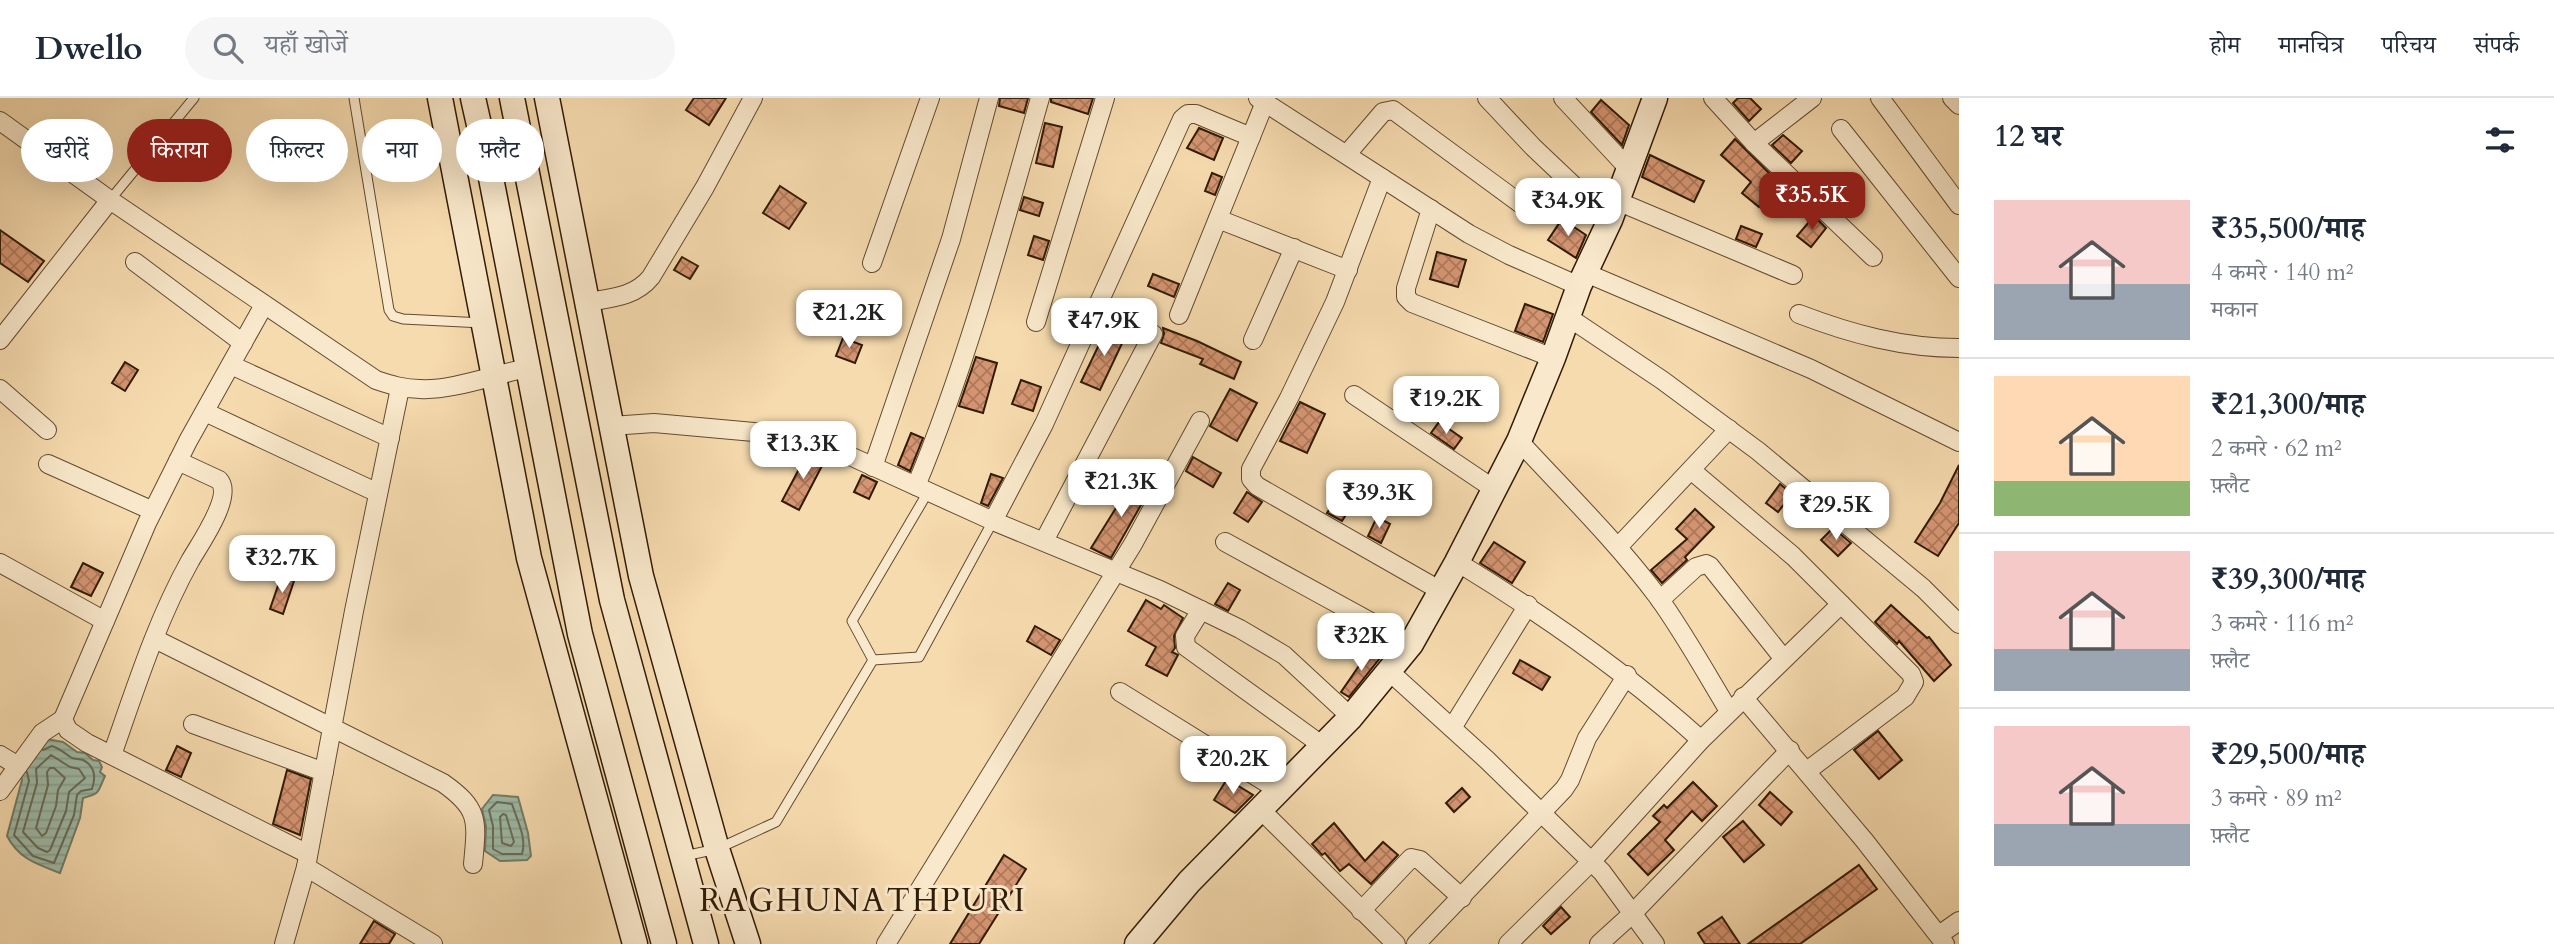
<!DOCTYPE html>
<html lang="hi">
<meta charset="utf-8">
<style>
body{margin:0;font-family:Cardo,"Noto Serif Devanagari",serif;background:#f6f6f7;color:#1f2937;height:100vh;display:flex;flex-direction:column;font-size:26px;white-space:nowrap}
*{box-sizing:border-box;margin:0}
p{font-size:23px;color:#747a83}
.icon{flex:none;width:38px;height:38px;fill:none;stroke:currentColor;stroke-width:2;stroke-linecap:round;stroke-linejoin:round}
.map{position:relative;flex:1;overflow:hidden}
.side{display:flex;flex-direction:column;background:#fff;width:595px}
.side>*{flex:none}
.banner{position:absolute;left:21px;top:21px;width:665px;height:63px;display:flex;gap:14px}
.price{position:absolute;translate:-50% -60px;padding:0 16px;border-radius:14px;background:#fff;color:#222;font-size:23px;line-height:46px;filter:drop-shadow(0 2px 4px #0008)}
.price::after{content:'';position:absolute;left:50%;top:42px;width:21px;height:16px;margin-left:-10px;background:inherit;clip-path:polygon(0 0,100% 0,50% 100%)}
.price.on{background:#8f2418;color:#fff}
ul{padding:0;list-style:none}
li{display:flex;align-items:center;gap:21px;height:175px;padding:0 35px}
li+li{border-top:2px solid #e0e1e3}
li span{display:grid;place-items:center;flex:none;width:196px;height:140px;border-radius:0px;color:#555}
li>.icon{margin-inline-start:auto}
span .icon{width:84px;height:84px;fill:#fffc;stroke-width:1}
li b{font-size:30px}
h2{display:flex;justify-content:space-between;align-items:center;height:84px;padding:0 35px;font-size:30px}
.tag{padding:0 24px;border-radius:32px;background:#fff;box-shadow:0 7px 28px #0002;font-size:24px;line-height:63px}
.tag.on{background:#8f2418;color:#fff}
header{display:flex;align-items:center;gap:42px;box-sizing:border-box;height:98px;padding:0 35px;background:#fff;border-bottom:2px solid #e0e1e3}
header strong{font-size:33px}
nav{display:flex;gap:38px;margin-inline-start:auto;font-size:24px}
.search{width:490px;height:63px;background:#f6f6f7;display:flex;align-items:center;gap:18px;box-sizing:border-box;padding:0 24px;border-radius:38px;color:#747a83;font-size:26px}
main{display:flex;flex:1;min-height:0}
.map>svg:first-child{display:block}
.water{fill:url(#water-rules);stroke:#727b66;stroke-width:2}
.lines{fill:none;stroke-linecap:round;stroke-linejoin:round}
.shore{stroke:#676b56;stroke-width:2}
.building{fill:url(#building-cross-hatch);stroke:#311b04;stroke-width:2}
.lane-casing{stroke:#624b2f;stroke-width:11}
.street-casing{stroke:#624b2f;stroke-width:20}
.secondary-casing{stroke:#311b04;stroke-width:27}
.lane{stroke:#f9e8cb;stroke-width:9}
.street{stroke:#f9e8cb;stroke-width:18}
.secondary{stroke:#f9e8cb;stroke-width:24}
.labels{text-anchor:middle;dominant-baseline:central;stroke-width:6;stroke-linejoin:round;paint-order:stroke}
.neighbourhood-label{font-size:32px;letter-spacing:2px;fill:#311b04;stroke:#f9e8cb}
</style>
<header>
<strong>Dwello</strong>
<div class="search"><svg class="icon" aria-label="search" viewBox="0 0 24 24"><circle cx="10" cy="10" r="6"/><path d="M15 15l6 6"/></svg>यहाँ खोजें</div>
<nav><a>होम</a><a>मानचित्र</a><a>परिचय</a><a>संपर्क</a></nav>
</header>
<main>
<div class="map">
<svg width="1959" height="846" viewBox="0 0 1959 846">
<defs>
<pattern id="water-rules" width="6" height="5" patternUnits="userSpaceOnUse" patternTransform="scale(1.75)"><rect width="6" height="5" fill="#9dbba8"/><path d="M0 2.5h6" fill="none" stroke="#88a08f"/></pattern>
<pattern id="building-cross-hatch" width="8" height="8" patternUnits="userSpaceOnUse" patternTransform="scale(1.75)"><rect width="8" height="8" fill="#d59572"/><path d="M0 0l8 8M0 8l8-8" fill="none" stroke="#ad795b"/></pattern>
</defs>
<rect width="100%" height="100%" fill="#f6dbaf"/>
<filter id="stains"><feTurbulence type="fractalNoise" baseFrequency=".00286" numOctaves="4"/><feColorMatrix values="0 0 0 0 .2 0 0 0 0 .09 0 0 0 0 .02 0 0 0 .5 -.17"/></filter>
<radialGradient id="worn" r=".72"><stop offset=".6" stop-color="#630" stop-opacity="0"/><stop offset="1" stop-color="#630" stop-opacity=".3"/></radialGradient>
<!-- water -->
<g class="water">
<path d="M46,641L63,644L77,654L85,655L93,662L99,663L102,669L100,674L105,678C97,695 101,695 83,700L80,720L60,775C37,766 19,761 7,738L22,682L19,672Z"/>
<polygon points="493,697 518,699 528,735 531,758 527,762 500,763 485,753 486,728 482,711"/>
</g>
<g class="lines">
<!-- shore -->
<g class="shore">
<polygon points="51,657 70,669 79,671 85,680 69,694 66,713 50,752 47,754 38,750 23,734 37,685 36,671"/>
<polygon points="50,670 54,670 65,680 58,692 56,708 46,735 42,738 36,730 48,687 47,674"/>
<path d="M27,674L29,683L14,737L33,758L54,765L74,717L77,697L81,693L92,691C96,679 95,668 83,662C80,661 75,661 72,660C65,656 61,651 52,648L43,652"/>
<path d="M497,704L512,706C517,722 527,740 522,756H502L493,751V728L489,712Z"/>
<polygon points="503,716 506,717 514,744 511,748 502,745 500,719"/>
</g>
</g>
<!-- building -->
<g class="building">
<polygon points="694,0 726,0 709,27 686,12"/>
<polygon points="1000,0 1028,0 1024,15 999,8"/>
<polygon points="1051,0 1093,0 1088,16 1051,4"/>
<polygon points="1738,0 1750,0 1761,11 1749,23 1733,5"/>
<polygon points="1601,2 1629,27 1622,47 1591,14"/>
<polygon points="1045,25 1062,29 1053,69 1036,65"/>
<polygon points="1199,30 1223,40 1214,62 1187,50"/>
<polygon points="1783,37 1802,53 1791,65 1772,47"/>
<polygon points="1735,41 1779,85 1759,109 1742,95 1751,84 1721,57"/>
<polygon points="1650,57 1704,83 1694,104 1642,79"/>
<polygon points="1212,75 1222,79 1215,97 1205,93"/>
<polygon points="780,88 806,105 789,131 763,115"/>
<polygon points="1024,99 1043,105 1039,118 1020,112"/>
<polygon points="1814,118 1826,130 1811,149 1797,138"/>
<polygon points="1562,121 1586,137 1576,160 1548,142"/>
<polygon points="1741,128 1762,136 1756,149 1736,141"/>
<polygon points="0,132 44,163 28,184 0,165"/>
<polygon points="1034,138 1049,143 1043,162 1028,157"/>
<polygon points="1437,154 1466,162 1458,189 1430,181"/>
<polygon points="682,159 698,168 690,181 674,172"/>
<polygon points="1153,176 1179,186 1174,199 1148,188"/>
<polygon points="1525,206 1553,216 1543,244 1515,233"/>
<polygon points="1108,228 1126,237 1100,292 1081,284"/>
<polygon points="1163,230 1197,243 1241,264 1234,281 1200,266 1203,261 1161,245 1164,236"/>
<polygon points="843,240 862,247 855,265 836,258"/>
<polygon points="976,259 997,265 983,315 959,308"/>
<polygon points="125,264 138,272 125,293 112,285"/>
<polygon points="1021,282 1041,289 1033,313 1012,306"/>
<polygon points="1230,291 1257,305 1237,343 1210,328"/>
<polygon points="1300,304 1325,316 1307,355 1280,343"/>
<polygon points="1439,324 1462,340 1454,351 1431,335"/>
<polygon points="911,335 923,340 910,373 898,367"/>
<polygon points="807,356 825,362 799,412 782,403"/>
<polygon points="1193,359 1221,375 1213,389 1186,373"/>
<polygon points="1959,367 1959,425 1938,458 1915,444 1940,405"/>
<polygon points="991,376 1003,380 988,408 981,405"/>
<polygon points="862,377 877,384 869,401 854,394"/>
<polygon points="1134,381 1150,391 1111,460 1091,450"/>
<polygon points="1780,386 1792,396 1778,414 1766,405"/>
<polygon points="1247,394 1262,404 1248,424 1234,415"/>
<polygon points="1340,395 1354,404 1342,423 1327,415"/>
<polygon points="1695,411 1714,429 1685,459 1687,462 1662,485 1651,472 1687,441 1676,431"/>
<polygon points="1377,419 1390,426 1381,445 1368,438"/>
<polygon points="1833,430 1851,445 1838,458 1821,442"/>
<polygon points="1494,444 1525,464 1512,485 1480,465"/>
<polygon points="83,465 103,475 91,498 71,489"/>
<polygon points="281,479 294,483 283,516 270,511"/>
<polygon points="1228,485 1240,492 1228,513 1215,506"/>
<polygon points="1146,502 1161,511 1164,507 1183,520 1174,538 1175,550 1172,554 1178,557 1167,578 1146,567 1156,549 1128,533"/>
<polygon points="1891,507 1927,540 1929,539 1951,567 1934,583 1899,543 1897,546 1875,524"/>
<polygon points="1035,528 1060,542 1051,557 1027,543"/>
<polygon points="1370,552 1380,560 1349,599 1341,594"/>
<polygon points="1520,562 1550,579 1542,592 1513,575"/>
<polygon points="1878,633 1902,662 1879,681 1854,652"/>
<polygon points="177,648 191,655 181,679 166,672"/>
<polygon points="287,672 311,681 300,737 273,726"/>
<polygon points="1227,681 1253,697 1235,715 1214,702"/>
<polygon points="1693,684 1717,708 1702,723 1692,713 1665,742 1674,752 1648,777 1628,756 1660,724 1653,718 1664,707 1667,710"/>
<polygon points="1462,690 1470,699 1454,714 1446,705"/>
<polygon points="1770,694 1792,714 1781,727 1759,707"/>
<polygon points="1743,723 1764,747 1744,764 1723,739"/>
<polygon points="1334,725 1365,763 1383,744 1398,757 1371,786 1349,766 1340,773 1325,755 1322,757 1312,746"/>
<polygon points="1004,757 1026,771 979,846 950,846"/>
<polygon points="1859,767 1877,791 1800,846 1748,846"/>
<polygon points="1561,809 1570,819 1551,836 1543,828"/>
<polygon points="1722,819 1740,846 1705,846 1698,835"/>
<polygon points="374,823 395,836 389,846 360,846"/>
</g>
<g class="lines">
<!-- lane casing -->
<g class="lane-casing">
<g id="lane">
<polyline points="354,0 389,212 393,218 403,221 483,225"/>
<polyline points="110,102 194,0"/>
<polyline points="873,562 919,559 993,423"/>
<polyline points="684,758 717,751 776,724 873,562 852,523 928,394"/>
</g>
</g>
<!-- street casing -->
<g class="street-casing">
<g id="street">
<polyline points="1258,0 1469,136 1509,157 1579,188"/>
<polyline points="1487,0 1533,49 1610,122"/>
<polyline points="1563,0 1629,71"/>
<polyline points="1713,0 1754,45 1873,159"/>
<polyline points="1880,0 1959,107"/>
<polyline points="1952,0 1959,7"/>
<path d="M0,23L110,102L376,282C391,287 404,291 420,291C451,293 496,276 528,270"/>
<polyline points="1841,31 1959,180"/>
<polyline points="1754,45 1812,0"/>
<polyline points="1347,56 1383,14 1393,12 1529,112"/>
<polyline points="1382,80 1335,204 1289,300 1251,371 1251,381 1257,388 1441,493"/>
<polyline points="1617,103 1793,177"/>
<polyline points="1431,111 1406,190 1406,199 1412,205 1553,260"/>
<polyline points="1218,121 1348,172"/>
<polyline points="135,164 243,245"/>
<polyline points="872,165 930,0"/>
<polyline points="1586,175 1811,271 1959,344"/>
<path d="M587,204C611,200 635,199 651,179L705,89L753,0"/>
<polyline points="264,207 188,343 147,425 63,621 68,632 87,645 308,756"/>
<path d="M1799,216C1851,236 1903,250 1959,250"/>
<polyline points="1179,217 1265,4"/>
<polyline points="1568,219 1662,282 1758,353 1923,490 1959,526"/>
<polyline points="1036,224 1105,0"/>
<polyline points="0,242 110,102"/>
<polyline points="1253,242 1294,150"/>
<polyline points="231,267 390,340"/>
<polyline points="0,291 47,332"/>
<polyline points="1354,297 1494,391"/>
<polyline points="205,314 378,395"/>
<polyline points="611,328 654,325 754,334 799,342 850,358 993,423 1160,492 1240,531 1284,557 1351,619"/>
<path d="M1519,343C1566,394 1616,443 1658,499C1684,535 1706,575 1729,613"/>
<polyline points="48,366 153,413"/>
<polyline points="873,369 951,141 989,0"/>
<polyline points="1691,372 1793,458 1911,576 1914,584 1905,599 1807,673"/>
<path d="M916,388C968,263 1003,130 1040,0"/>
<polyline points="993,423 1044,326 1182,21 1188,16 1196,16 1251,39"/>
<polyline points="1044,443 1153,236"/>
<polyline points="1225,444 1411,546"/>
<polyline points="1618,449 1729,331"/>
<path d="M1457,464C1544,517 1625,573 1701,642"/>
<polyline points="0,465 105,523"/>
<polyline points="1660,502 1696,469 1706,466 1710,468 1783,560"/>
<polyline points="1201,512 1185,538 1186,549 1323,648"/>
<path d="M155,541L443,685C480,711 477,723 473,766"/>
<polyline points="1390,574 1487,662 1602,774 1655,846"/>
<polyline points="1120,594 1278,692"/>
<polyline points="1743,599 1864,742 1945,846"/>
<polyline points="193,626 324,674"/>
<polyline points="1452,630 1528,507"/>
<polyline points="0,657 18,668"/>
<path d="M112,657C135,592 156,524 190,463C199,447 234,398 219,382L178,363"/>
<polyline points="0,693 42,635 63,621"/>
<polyline points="1260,711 1396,846"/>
<polyline points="306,769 433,846"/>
<polyline points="1361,813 1411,760 1420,762 1462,800"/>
<polyline points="1939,837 1959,823"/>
<polyline points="284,846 306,769 354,513 400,290"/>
<polyline points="886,846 1133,446 1200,323"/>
<polyline points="1416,846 1564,691 1570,682 1587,640 1627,577"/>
<polyline points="1508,846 1591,764 1701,642 1841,506"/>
<polyline points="1599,846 1632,816 1790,652"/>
</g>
</g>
<!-- secondary casing -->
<g class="secondary-casing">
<g id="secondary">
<polyline points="440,0 529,460 635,846"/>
<polyline points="473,0 491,80 580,536 664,846"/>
<polyline points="512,0 612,502 706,846"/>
<polyline points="547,0 641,478 717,751 748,846"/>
<polyline points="1137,846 1189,784 1351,619 1411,546 1457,464 1519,343 1553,260 1579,188 1610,122 1655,0"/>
</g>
</g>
<!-- lane -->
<use href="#lane" class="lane"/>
<!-- street -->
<use href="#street" class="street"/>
<!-- secondary -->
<use href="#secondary" class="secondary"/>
</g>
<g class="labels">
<!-- neighbourhood labels -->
<g class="neighbourhood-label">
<text x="863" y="803">RAGHUNATHPURI</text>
</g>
</g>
<rect width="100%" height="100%" filter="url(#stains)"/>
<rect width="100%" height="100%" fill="url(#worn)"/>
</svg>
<b class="price on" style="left:1812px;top:134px">₹35.5K</b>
<b class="price" style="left:1568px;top:140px">₹34.9K</b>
<b class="price" style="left:849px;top:252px">₹21.2K</b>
<b class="price" style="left:1104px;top:260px">₹47.9K</b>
<b class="price" style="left:1446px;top:338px">₹19.2K</b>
<b class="price" style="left:803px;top:383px">₹13.3K</b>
<b class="price" style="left:1121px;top:421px">₹21.3K</b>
<b class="price" style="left:1379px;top:432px">₹39.3K</b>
<b class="price" style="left:1836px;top:444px">₹29.5K</b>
<b class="price" style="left:282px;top:497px">₹32.7K</b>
<b class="price" style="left:1361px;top:575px">₹32K</b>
<b class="price" style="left:1233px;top:698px">₹20.2K</b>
<div class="banner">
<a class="tag">खरीदें</a>
<a class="tag on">किराया</a>
<a class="tag">फ़िल्टर</a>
<a class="tag">नया</a>
<a class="tag">फ़्लैट</a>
</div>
</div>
<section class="side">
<h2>12 घर<svg class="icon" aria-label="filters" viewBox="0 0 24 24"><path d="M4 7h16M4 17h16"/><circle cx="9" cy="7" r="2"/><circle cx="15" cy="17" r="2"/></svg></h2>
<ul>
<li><span style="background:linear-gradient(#f6c9c9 60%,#9aa5b1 0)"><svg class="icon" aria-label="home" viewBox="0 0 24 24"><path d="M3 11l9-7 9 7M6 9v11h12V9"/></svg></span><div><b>₹35,500/माह</b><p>4 कमरे · 140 m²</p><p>मकान</p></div></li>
<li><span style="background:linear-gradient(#ffd9b3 75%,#8fb573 0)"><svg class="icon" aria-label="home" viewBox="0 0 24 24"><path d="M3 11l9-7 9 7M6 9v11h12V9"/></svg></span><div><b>₹21,300/माह</b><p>2 कमरे · 62 m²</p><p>फ़्लैट</p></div></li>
<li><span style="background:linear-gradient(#f6c9c9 70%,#9aa5b1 0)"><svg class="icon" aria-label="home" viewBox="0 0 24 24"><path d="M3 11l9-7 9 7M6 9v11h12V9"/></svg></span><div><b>₹39,300/माह</b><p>3 कमरे · 116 m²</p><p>फ़्लैट</p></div></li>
<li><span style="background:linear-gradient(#f6c9c9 70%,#9aa5b1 0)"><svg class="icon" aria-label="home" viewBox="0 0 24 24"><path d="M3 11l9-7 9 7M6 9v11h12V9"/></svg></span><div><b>₹29,500/माह</b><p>3 कमरे · 89 m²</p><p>फ़्लैट</p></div></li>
</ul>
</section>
</main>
